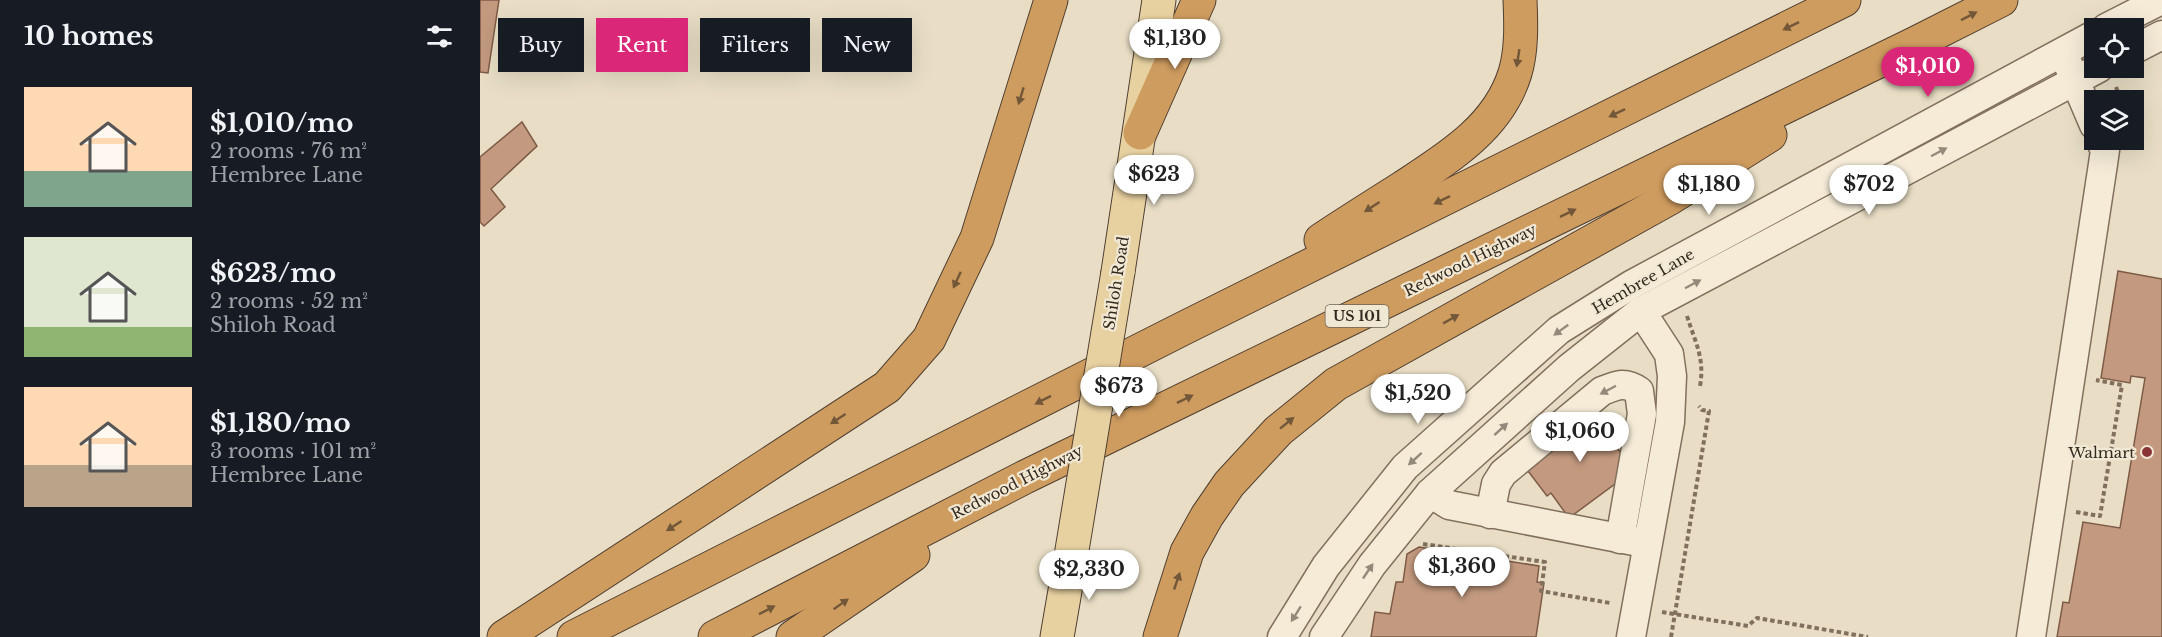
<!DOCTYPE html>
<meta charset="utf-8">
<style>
body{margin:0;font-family:"Libre Baskerville",serif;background:#242831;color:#f1f3f6;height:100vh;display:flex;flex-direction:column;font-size:22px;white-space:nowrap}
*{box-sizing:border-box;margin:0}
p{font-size:20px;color:#9ea1a6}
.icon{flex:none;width:33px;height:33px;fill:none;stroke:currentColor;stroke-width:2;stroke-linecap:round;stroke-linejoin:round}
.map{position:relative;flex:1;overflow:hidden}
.details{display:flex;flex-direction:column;background:#171b24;width:480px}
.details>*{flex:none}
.top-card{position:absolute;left:18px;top:18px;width:570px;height:54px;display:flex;gap:12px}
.tools{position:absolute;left:1604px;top:18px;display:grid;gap:12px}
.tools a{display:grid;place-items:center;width:60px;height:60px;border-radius:0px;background:#171b24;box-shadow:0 6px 24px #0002;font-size:30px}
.price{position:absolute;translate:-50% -51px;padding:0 14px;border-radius:21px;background:#fff;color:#222;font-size:20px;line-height:39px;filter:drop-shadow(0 2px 3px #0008)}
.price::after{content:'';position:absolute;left:50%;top:36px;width:18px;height:14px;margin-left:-9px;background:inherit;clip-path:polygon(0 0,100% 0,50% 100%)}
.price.active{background:#db2777;color:#fff}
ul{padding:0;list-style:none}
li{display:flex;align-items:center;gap:18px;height:150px;padding:0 24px}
li span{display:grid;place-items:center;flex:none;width:168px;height:120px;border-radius:0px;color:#555}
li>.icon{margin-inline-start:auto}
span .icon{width:72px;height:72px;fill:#fffc;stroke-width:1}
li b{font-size:26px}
h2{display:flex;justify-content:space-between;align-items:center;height:72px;padding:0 24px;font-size:26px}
.tag{padding:0 21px;border-radius:0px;background:#171b24;box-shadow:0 6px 24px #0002;font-size:21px;line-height:54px}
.tag.active{background:#db2777;color:#fff}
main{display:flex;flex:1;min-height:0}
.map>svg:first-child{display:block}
.building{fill:#c39a7f;stroke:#7e5b46;stroke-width:1.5}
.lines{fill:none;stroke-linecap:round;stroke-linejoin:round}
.minor-casing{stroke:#82705d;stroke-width:31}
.major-casing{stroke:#503f31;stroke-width:35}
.highway-casing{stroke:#503f31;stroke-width:35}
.path{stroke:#82705d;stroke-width:4;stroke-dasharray:4.5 3;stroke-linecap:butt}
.minor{stroke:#f5ebd7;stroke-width:28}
.major{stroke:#e8d1a1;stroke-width:33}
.highway{stroke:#cf9c5f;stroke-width:33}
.major-bridge-casing{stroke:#503f31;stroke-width:35;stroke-linecap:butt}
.major-bridge{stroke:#e8d1a1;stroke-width:33}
.oneway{fill:#725739}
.oneway2{fill:#948a7b}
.poi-dot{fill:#8a3436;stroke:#f1e8d4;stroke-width:2}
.labels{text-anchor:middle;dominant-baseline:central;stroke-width:4.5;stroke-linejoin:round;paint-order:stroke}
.shield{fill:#f1e8d4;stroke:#6d6255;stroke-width:1.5}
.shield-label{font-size:14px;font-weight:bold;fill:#34291f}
.street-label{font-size:15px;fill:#34291f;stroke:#f1e8d4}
.poi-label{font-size:15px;fill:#34291f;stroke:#f1e8d4;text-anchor:end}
</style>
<main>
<section class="details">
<h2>10 homes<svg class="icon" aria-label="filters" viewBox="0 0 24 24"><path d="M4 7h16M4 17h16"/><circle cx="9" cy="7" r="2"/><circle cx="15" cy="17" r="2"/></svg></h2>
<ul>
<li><span style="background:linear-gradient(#ffd9b3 70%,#7fa58c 0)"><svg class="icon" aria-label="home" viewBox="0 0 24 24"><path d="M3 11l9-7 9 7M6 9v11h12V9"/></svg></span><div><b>$1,010/mo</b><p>2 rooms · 76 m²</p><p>Hembree Lane</p></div></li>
<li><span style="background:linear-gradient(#dfe7d0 75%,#8fb573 0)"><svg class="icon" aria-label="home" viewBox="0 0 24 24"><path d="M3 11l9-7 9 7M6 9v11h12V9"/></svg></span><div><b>$623/mo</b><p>2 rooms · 52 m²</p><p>Shiloh Road</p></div></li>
<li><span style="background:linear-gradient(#ffd9b3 65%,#b9a48a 0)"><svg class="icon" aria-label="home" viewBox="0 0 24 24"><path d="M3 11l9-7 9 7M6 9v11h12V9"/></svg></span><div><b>$1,180/mo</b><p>3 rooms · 101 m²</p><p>Hembree Lane</p></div></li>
</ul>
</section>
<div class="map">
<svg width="1682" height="637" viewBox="0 0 1682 637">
<rect width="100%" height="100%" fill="#e9dec5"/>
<!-- building -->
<g class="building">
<polygon points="0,0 19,0 8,73 0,72"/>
<polygon points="42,122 57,146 11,189 25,207 4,226 0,222 0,157"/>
<polygon points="1638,271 1682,279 1682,637 1577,637 1583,602 1589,603 1603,522 1640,528 1665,378 1651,376 1650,383 1621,378"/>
<polygon points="1107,409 1115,420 1124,413 1142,437 1134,444 1148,462 1147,475 1089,518 1071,493 1067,496 1045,467"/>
<polygon points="939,547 1059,566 1057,582 1064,583 1056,637 891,637 895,612 910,614 916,582 923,582 927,554"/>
</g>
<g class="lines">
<!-- minor casing -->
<g class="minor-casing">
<g id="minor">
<polyline points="1626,28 1681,0"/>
<polyline points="1653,50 1682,35"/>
<polyline points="1588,64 1614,125"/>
<polyline points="950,493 969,505 1159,542"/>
<path d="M1010,514L1016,484L1023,473L1122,391C1137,385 1145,381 1159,391L1162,414L1140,539"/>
<polyline points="802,637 846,566 925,467 1079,330 1151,285 1614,35"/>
<polyline points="844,637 892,565 950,493 1089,368 1161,311 1619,68"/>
<polyline points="1151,637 1190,422 1192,376 1189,354 1161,311"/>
<polyline points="1551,637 1623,164 1625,150 1620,140"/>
</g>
</g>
<!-- major casing -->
<g class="major-casing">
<g id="major">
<polyline points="638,272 679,0"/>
<polyline points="577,637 591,556"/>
</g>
</g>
<!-- highway casing -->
<g class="highway-casing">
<g id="highway">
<polyline points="660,133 719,0"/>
<path d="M841,240C868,222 895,205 922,188C968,158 1018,128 1035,73C1042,50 1041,23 1040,0"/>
<polyline points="24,637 407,387 449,339 497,238 571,0"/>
<polyline points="94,637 704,328 1364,0"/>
<polyline points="235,637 545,477 1436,43 1521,0"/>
<polyline points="313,637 433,555"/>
<polyline points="680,637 707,552 727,516 749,484 798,431 856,384 1190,198 1290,135"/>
</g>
</g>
<!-- path -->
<g class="path">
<polyline points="1636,87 1641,100"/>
<polyline points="1652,149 1654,134 1653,127"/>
<path d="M1207,316C1215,342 1225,358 1220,386"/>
<polyline points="1596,512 1620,516 1642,385 1616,380"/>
<polyline points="943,544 1065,562 1061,591 1130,603"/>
<polyline points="1182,612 1268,626 1277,618 1388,637"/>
<polyline points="1191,637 1229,411 1222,410 1219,406"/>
</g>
<!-- minor -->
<use href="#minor" class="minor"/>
<!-- major -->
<use href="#major" class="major"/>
<!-- highway -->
<use href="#highway" class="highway"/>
<!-- major-bridge casing -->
<g class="major-bridge-casing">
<polyline id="major-bridge" points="591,556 638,272"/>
</g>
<!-- major-bridge -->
<use href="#major-bridge" class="major-bridge"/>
</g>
<!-- one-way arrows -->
<defs><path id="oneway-solid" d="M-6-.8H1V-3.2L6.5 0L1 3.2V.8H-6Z" transform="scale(1.5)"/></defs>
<g class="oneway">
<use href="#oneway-solid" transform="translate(1489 16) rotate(-27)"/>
<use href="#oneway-solid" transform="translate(1311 26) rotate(154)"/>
<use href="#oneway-solid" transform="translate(1038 58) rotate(99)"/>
<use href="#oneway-solid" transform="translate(541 96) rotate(107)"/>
<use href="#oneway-solid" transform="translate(1137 113) rotate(154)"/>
<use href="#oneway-solid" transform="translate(962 200) rotate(154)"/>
<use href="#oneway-solid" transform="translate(892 207) rotate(147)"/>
<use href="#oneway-solid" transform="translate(1088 213) rotate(-26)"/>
<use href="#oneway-solid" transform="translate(477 280) rotate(115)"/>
<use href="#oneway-solid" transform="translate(971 319) rotate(-29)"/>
<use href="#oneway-solid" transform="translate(705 399) rotate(-26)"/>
<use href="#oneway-solid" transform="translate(563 400) rotate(153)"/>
<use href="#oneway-solid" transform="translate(358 419) rotate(147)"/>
<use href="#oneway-solid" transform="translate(807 423) rotate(-39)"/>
<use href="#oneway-solid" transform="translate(194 526) rotate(147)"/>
<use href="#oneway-solid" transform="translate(697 581) rotate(-71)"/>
<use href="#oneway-solid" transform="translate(361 604) rotate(-35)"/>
<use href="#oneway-solid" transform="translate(287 610) rotate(-27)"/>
</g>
<g class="oneway2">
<use href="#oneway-solid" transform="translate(1459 152) rotate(-28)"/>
<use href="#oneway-solid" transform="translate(1213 284) rotate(-28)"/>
<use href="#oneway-solid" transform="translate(1081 330) rotate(144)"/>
<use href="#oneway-solid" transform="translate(1128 390) rotate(152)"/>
<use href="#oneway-solid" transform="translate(1021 429) rotate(-42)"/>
<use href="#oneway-solid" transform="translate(935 459) rotate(138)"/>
<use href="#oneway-solid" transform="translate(888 571) rotate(-56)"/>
<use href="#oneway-solid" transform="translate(816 614) rotate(122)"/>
</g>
<!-- markers -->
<circle class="poi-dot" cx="1667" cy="452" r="6"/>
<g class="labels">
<!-- shield labels -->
<rect class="shield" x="845.5" y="305" width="63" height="22" rx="4.5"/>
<g class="shield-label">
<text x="877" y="316">US 101</text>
</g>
<!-- street labels -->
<g class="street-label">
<text transform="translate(990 260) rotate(-26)">Redwood Highway</text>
<text transform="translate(1163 281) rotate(-30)">Hembree Lane</text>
<text transform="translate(636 283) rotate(-81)">Shiloh Road</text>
<text transform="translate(537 482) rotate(-27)">Redwood Highway</text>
</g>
<!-- poi labels -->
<g class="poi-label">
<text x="1655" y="452">Walmart</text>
</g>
</g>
</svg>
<div class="tools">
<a><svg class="icon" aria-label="locate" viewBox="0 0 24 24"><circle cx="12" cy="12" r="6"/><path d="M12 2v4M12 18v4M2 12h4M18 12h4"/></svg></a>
<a><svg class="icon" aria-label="layers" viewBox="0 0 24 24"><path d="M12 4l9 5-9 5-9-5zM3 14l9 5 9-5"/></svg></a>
</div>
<b class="price" style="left:695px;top:70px">$1,130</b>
<b class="price active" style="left:1448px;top:98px">$1,010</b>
<b class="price" style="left:674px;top:206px">$623</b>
<b class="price" style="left:1229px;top:216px">$1,180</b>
<b class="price" style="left:1389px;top:216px">$702</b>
<b class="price" style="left:639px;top:418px">$673</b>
<b class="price" style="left:938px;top:425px">$1,520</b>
<b class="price" style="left:1100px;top:463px">$1,060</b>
<b class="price" style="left:982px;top:598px">$1,360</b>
<b class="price" style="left:609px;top:601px">$2,330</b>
<div class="top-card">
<a class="tag">Buy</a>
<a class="tag active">Rent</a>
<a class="tag">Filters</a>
<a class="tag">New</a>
</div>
</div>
</main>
